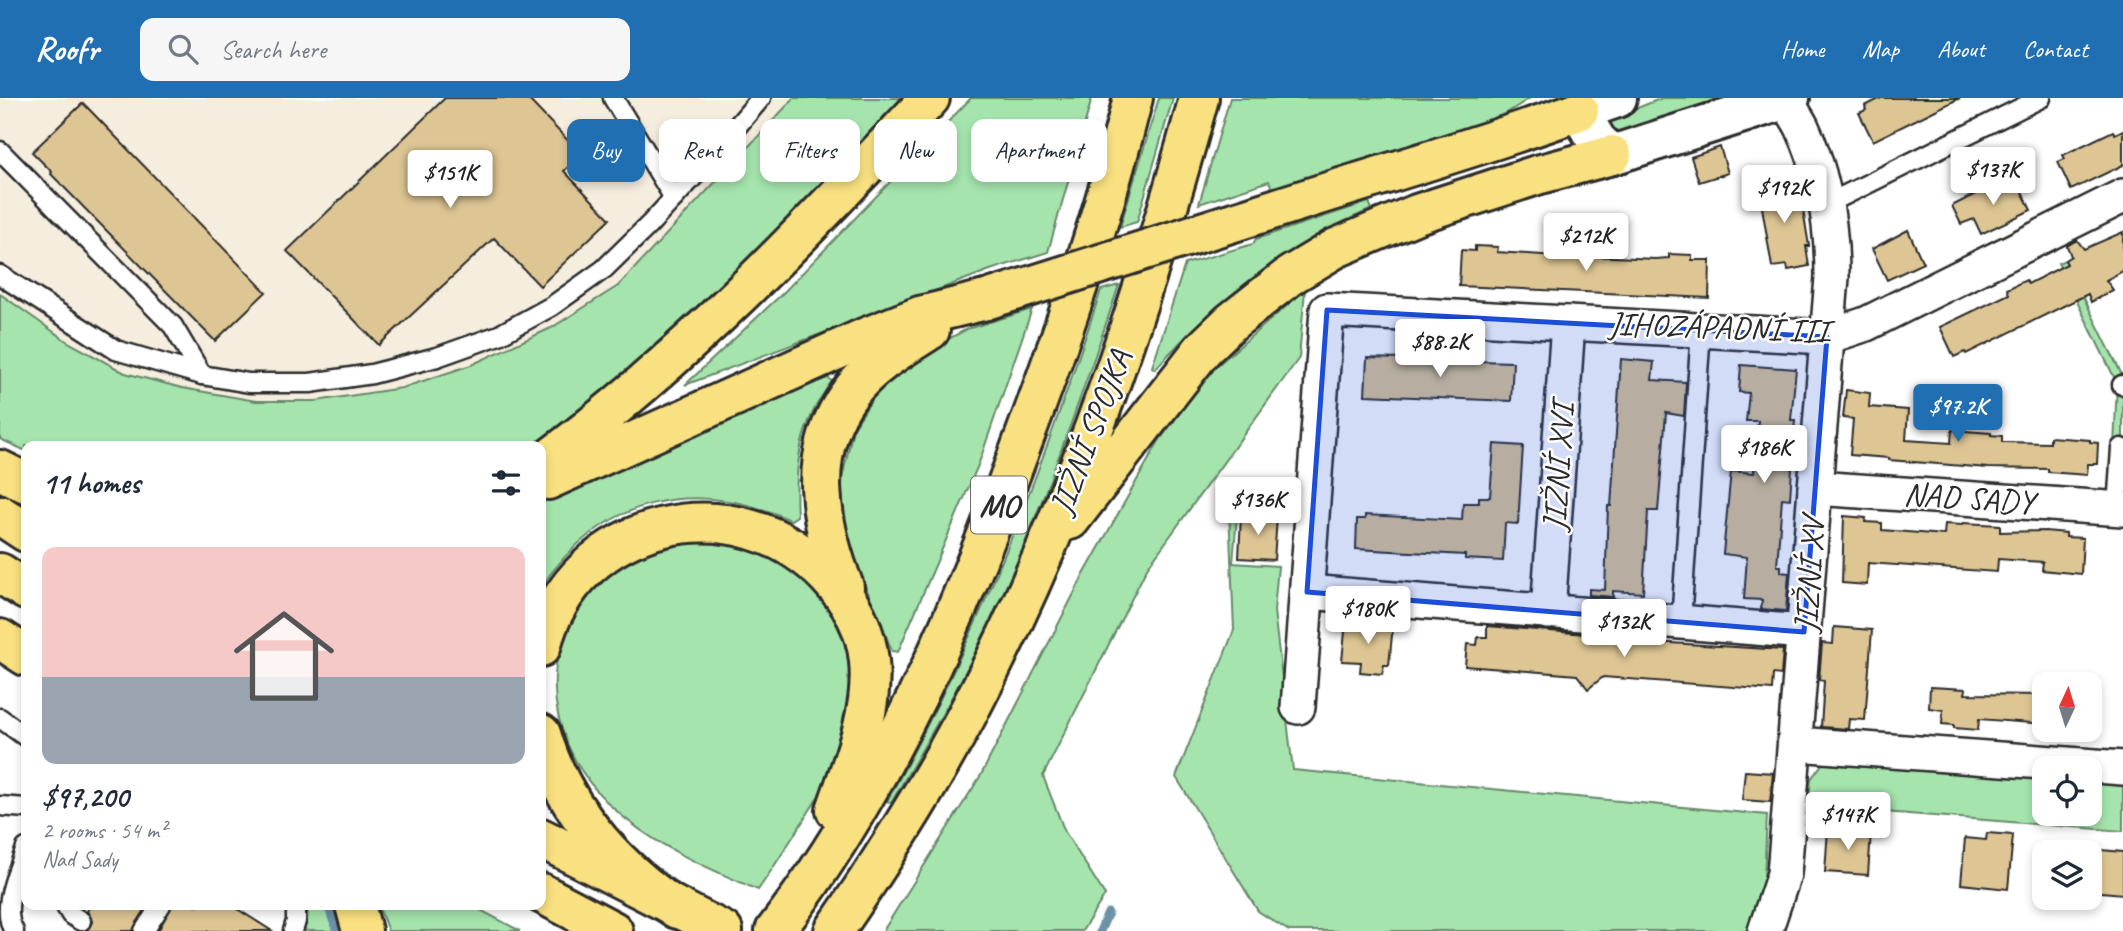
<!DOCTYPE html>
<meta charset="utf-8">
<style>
body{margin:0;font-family:Caveat,sans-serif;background:#f6f6f7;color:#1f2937;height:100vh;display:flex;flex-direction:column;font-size:26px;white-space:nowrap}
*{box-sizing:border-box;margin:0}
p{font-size:23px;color:#747a83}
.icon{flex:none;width:38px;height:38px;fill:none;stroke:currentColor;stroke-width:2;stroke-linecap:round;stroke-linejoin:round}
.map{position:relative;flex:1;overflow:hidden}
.side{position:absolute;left:21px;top:343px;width:525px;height:469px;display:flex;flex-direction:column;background:#fff;border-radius:14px;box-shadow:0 4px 10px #0003}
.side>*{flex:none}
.hud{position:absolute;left:567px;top:21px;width:665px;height:63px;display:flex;gap:14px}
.needle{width:46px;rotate:4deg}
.tools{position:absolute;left:2032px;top:574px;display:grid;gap:14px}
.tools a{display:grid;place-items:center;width:70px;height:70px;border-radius:14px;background:#fff;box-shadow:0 4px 10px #0003;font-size:35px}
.price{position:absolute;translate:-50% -60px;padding:0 16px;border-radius:7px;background:#fff;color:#222;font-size:23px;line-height:46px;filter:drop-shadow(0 2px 4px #0008)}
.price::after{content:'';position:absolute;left:50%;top:42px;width:21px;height:16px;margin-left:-10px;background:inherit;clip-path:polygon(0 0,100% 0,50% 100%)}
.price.active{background:#1f6fb2;color:#fff}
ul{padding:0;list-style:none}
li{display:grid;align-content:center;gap:14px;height:371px;padding:0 21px}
li span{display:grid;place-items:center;height:217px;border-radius:14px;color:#555}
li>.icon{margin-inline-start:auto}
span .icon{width:126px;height:126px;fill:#fffc;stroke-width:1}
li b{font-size:30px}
h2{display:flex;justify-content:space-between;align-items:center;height:84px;padding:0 21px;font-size:30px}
.tag{padding:0 24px;border-radius:14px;background:#fff;box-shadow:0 4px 10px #0003;font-size:24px;line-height:63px}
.tag.active{background:#1f6fb2;color:#fff}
header{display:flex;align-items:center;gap:42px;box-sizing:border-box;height:98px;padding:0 35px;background:#1f6fb2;color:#fff}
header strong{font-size:33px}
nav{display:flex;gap:38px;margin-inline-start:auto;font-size:24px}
.search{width:490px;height:63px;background:#f6f6f7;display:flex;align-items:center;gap:18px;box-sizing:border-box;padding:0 24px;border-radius:14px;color:#747a83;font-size:26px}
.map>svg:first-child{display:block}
.built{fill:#f5eedf}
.green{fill:#a5e5ad;stroke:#68886c;stroke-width:2}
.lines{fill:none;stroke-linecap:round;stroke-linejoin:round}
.stream{stroke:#6c92a7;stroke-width:9}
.building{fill:#dec694;stroke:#2b2b2b;stroke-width:2}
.service-casing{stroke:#2b2b2b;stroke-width:23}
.minor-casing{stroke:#2b2b2b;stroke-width:38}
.tertiary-casing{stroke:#2b2b2b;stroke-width:44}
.trunk-casing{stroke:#2b2b2b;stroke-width:44}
.service{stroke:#fff;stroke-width:18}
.minor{stroke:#fff;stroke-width:33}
.tertiary{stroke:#fff;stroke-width:38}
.trunk{stroke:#f9e181;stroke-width:38}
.trunk-bridge-casing{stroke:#2b2b2b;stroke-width:44;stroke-linecap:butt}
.trunk-bridge{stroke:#f9e181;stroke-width:38}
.marked{fill:#1d4ed8;fill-opacity:0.2;stroke:#1d4ed8;stroke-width:5;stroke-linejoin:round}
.labels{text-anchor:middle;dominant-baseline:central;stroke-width:5;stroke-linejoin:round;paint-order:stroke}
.shield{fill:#fff;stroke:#6b6b6b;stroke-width:2}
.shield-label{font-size:32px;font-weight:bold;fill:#2b2b2b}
.street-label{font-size:33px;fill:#2b2b2b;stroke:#fff}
</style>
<header>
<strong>Roofr</strong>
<div class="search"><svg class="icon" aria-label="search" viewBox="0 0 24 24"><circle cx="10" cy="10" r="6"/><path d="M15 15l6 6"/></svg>Search here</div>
<nav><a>Home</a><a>Map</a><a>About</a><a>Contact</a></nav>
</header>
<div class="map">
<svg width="2123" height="833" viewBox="0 0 2123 833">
<rect width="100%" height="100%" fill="#fff"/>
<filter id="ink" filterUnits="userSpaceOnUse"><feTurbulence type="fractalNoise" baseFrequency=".0143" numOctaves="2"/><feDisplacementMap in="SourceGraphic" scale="14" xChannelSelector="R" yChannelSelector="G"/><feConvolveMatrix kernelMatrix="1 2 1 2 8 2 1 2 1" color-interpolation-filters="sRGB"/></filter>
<g filter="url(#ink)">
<!-- built -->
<polygon class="built" points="0,0 794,0 618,188 551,230 471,267 402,290 316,303 256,303 182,290 125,275 68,244 0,196"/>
<!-- green -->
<g class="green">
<polygon points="794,0 913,0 686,233 536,348 26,348 26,353 0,341 0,196 68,244 125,275 182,290 256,303 316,303 402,290 471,267 551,230 618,188"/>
<polygon points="971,0 1092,0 1048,154 990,172 685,287 783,195"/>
<polygon points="1159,0 1173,0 1137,124 1120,129"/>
<polygon points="1230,0 1530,0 1502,18 1272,90 1269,83 1199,106"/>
<polygon points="1662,0 1757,0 1613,36 1605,23"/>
<path d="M1369,104L1372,111C1285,147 1218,202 1155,271L1152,269L1185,166L1253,146L1256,141Z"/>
<polygon points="2065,162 2123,279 2123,393 2112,391 2117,285 2058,165"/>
<path d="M1119,187C1084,291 1048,394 1004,495C972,568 931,636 891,705L887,703C977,541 1044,367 1101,192Z"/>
<polygon points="1305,192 1299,260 1147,470 1043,678 1065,734 1105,797 1082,833 883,833 981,677 1082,480 1159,343 1212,272"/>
<polygon points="1032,211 979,365 898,554 892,553 855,463 842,409 842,381 853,331 880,289 926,253 967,231"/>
<path d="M828,280L832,283C800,326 794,365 797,418L791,422C693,379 602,399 541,489V403L777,298Z"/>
<polygon points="1228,387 1238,406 1233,465 1278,468 1274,513 1293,672 1767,717 1764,781 1747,833 1289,833 1258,813 1176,679 1234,532"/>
<path d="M693,441C711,444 733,443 751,449C808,468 858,536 852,598C850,617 839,651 833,670C828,684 818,699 810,712C793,739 776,766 758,792C706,769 653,748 611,708C534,635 533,522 627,463C647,450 670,447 693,441Z"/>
<polygon points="1826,661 2044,677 2044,716 2090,716 2090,680 2123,682 2123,733 1808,708 1811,681"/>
<polygon points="308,807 325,807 334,833 303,833 307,825"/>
<polygon points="378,807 471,807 520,833 388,833"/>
</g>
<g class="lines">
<!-- stream -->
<g class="stream">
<polyline points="328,807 337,833"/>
<polyline points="1100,833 1108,815"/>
</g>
</g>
<!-- building -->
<g class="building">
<polygon points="445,0 527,0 581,56 564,73 610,121 540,188 494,140 379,247 287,153"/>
<polygon points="1881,0 1960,0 1873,43 1859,15 1866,12 1865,8"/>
<polygon points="83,5 266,194 215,243 51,76 52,74 32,54"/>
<polygon points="2123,32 2123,67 2071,92 2058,64 2065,61 2063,57 2113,33 2115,36"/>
<polygon points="1720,49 1728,75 1699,84 1691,59"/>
<polygon points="1787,80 1789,95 1800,93 1809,148 1806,148 1809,168 1788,172 1787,167 1772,169 1758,85"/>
<polygon points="2016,81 2031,112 1981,136 1974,121 1961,126 1952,108 1983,92 1985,96"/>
<polygon points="1908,132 1923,165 1887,182 1872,151"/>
<polygon points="2123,134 2123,173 2106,182 2113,192 2091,204 2088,196 1966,256 1965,254 1954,259 1940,229 2009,196 2007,191 2026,182 2028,186 2067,166 2065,162 2071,158 2067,148 2077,142 2084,151"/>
<polygon points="1475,148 1498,149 1497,154 1558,158 1571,157 1572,153 1594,154 1594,158 1655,161 1669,160 1669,156 1692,157 1692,162 1710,162 1709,200 1459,188 1461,152 1475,153"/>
<polygon points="1367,260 1513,264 1511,303 1365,297"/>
<polygon points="1621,261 1654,264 1652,282 1686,284 1684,318 1666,315 1658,413 1648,413 1643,495 1613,493 1613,499 1589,497 1589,491 1605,492 1608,408 1611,408"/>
<polygon points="1741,267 1796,271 1791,322 1795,322 1790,401 1782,400 1777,468 1781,468 1781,474 1789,475 1786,513 1761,511 1762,502 1744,501 1747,459 1723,456 1731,373 1754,375 1758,323 1746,323 1749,295 1739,294"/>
<polygon points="1846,292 1870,295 1869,309 1908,312 1906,342 1951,345 1952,332 1991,335 1991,337 2002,338 2002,344 2050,345 2050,339 2090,342 2090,344 2098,345 2097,366 2088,366 2087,377 2048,374 2048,371 1988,370 1889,362 1889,360 1850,357 1853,321 1843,320"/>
<polygon points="1494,346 1523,348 1518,426 1505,425 1503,463 1465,461 1465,457 1356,451 1357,421 1365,421 1365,417 1462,422 1463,405 1479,405 1479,399 1490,399"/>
<polygon points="1241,417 1277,419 1274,462 1239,460"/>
<polygon points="1844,418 1866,420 1865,424 1882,425 1882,432 1944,437 1945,426 1963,427 1963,425 2000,427 2000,434 2045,433 2066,435 2066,439 2083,440 2081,476 2042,472 2043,464 1998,461 1997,474 1868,465 1867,487 1842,485"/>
<polygon points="1346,524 1393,527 1389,567 1384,567 1382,576 1360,574 1361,564 1342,563"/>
<polygon points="1487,528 1622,539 1622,542 1783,552 1781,577 1773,576 1772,592 1603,579 1588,591 1577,577 1465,568 1467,546 1477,547 1478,539 1487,539"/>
<polygon points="1834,529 1872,532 1865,622 1849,621 1848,631 1821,629 1824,583 1819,582 1822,545 1833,546"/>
<polygon points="1930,589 1966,591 1965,596 2044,597 2044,626 1979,621 1978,632 1954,630 1954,627 1942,626 1943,612 1929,610"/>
<polygon points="1745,673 1773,675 1770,704 1742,702"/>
<polygon points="1828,730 1871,734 1868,777 1825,774"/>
<polygon points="1987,735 2013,737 2008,791 1961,786 1965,740 1986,742"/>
<polygon points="2090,751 2123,754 2123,796 2090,793"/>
<polygon points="91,807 148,807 133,833 86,833 92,824 87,813"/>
<polygon points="172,807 231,807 272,833 158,833"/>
</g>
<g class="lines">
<!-- service casing -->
<g class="service-casing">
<g id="service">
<polyline points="613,0 674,100"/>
<polyline points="0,53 173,228 202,277"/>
<polyline points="1827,106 2041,0"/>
<polyline points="0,177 116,252 202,277 249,285 310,285 372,276 437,259 499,237 552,208 604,171 649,127 699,73 761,0"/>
<polyline points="2122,287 2123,287"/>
<polyline points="2117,410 2121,350"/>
<polyline points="1681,524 1701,232"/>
<polyline points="0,620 26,639"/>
<polyline points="0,708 26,710"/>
<polyline points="65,807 71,817 81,823"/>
<path d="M14,833C0,810 18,774 26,750"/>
<polyline points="144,833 161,807"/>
<polyline points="293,833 296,823 296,807"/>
</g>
</g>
<!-- minor casing -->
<g class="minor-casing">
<g id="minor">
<polyline points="1815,390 2123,411"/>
<polyline points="1307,494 1804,534"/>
<polyline points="1548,514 1568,225"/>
<polyline points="1298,609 1327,212 1827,239 1866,226 2123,98"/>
<polyline points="1796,646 2123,670"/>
<path d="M1765,833L1784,776L1832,179C1832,128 1824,76 1802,29C1797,19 1790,10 1785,0"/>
</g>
</g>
<!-- tertiary casing -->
<g class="tertiary-casing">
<g id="tertiary">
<polyline points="1579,13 1597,43 1612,57 1790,0"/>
<polyline points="1579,13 1617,0"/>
</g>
</g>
<!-- trunk casing -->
<g class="trunk-casing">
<g id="trunk">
<path d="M1259,116C1366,81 1474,51 1579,13"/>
<path d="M541,367C685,261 808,131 930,0"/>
<polyline points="0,372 26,385"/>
<polyline points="548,382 864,240 920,218 986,202"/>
<polyline points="0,417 26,434"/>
<polyline points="1070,422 1203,251 1231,224 1291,177 1336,150 1417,116 1537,77 1612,57"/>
<polyline points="0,475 26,492"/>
<path d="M844,489C819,425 806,354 850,295C870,268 902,250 930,232"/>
<polyline points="0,541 26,558"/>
<path d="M541,549C574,419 738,383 828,479C850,502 866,531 869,563C874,614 852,665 836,712"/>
<path d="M541,636C563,710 614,768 677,811"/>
<polyline points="541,740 723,833"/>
<polyline points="541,795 613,833"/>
<polyline points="355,807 362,833"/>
<path d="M775,833C887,688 960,514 1023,343C1065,231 1104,116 1133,0"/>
<path d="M834,833C882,763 927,692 967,617C1069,424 1142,210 1199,0"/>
</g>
</g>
<!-- service -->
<use href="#service" class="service"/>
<!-- minor -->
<use href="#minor" class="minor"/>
<!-- tertiary -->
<use href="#tertiary" class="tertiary"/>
<!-- trunk -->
<use href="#trunk" class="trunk"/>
<!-- trunk-bridge casing -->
<g class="trunk-bridge-casing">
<polyline id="trunk-bridge" points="986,202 1259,116"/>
</g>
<!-- trunk-bridge -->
<use href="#trunk-bridge" class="trunk-bridge"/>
</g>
</g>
<!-- marked area -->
<path class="marked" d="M1327,212L1827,239L1804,534L1307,494Z"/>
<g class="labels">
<!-- shield labels -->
<rect class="shield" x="971" y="378.5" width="56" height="57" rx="5"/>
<g class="shield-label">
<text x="999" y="407">MO</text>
</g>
<!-- street labels -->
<g class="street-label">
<text transform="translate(1719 229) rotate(2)">JIHOZÁPADNÍ III</text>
<text transform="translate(1090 334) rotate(-69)">JIŽNÍ SPOJKA</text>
<text transform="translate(1558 369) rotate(-86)">JIŽNÍ XVI</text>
<text transform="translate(1969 400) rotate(4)">NAD SADY</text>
<text transform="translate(1809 477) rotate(-86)">JIŽNÍ XV</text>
</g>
</g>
</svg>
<div class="tools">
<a><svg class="needle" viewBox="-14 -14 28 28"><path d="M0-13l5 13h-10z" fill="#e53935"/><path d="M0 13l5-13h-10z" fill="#747a83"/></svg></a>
<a><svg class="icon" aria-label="locate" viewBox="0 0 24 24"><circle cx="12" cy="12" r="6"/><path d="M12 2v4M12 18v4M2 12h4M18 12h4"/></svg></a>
<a><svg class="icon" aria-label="layers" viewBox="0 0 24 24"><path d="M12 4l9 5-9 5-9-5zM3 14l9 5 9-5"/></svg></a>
</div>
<b class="price" style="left:1993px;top:109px">$137K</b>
<b class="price" style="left:450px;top:112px">$151K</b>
<b class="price" style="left:1784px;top:127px">$192K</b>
<b class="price" style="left:1586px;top:175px">$212K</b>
<b class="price" style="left:1440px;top:281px">$88.2K</b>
<b class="price active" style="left:1958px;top:346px">$97.2K</b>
<b class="price" style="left:1764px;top:387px">$186K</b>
<b class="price" style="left:1258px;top:439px">$136K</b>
<b class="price" style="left:1368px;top:548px">$180K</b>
<b class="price" style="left:1624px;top:561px">$132K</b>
<b class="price" style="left:1848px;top:754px">$147K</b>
<div class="hud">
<a class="tag active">Buy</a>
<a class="tag">Rent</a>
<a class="tag">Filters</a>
<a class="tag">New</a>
<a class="tag">Apartment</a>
</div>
<section class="side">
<h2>11 homes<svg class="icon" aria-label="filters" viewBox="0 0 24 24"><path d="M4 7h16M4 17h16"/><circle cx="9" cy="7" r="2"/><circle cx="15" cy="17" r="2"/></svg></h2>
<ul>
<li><span style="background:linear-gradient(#f6c9c9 60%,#9aa5b1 0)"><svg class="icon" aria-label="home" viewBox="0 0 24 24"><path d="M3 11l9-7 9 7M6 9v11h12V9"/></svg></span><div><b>$97,200</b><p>2 rooms · 54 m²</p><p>Nad Sady</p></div></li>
</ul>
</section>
</div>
